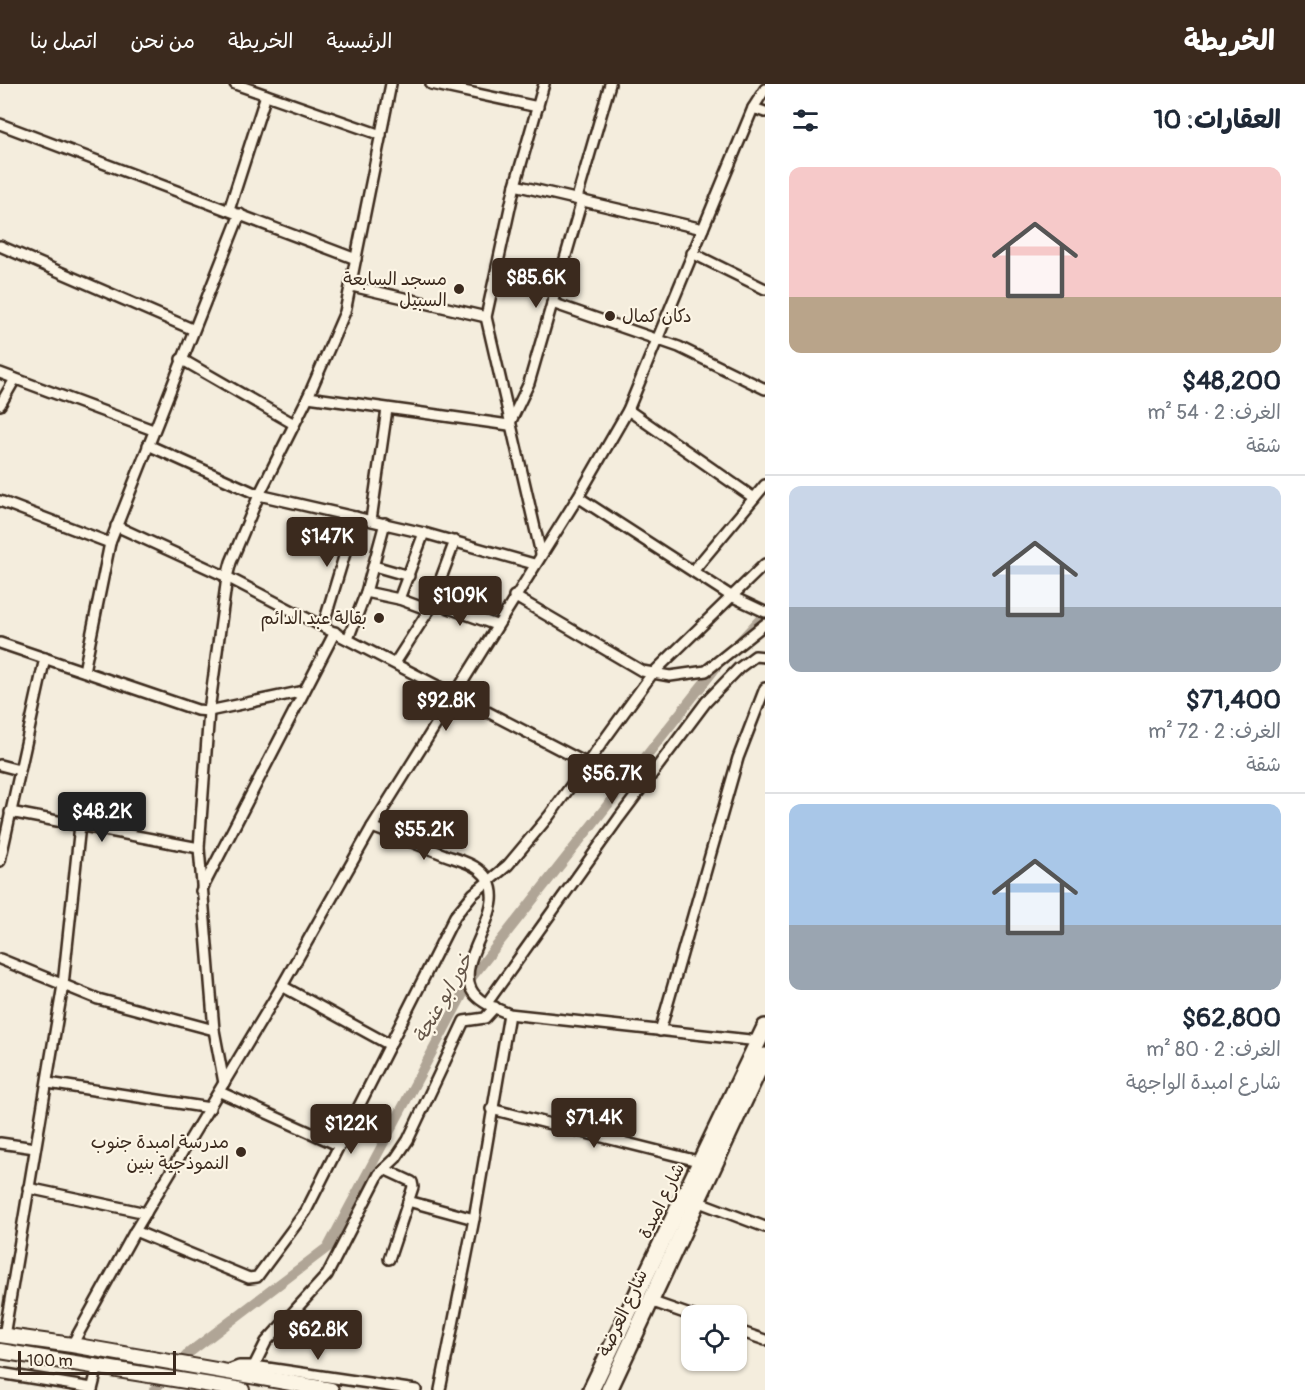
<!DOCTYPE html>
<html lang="ar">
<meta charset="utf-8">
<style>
body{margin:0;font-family:Pangolin,"Playpen Sans Arabic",sans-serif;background:#f6f6f7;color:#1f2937;direction:rtl;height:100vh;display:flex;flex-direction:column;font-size:22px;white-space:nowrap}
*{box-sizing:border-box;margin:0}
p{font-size:20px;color:#747a83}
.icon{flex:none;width:33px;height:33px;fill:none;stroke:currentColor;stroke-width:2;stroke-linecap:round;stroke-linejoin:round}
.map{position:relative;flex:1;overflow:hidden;direction:ltr}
.panel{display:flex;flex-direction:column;background:#fff;width:540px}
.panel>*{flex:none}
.controls{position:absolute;left:681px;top:1221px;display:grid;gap:12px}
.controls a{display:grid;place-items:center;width:66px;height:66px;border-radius:12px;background:#fff;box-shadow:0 2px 4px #0004;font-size:30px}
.scale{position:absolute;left:18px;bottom:15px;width:158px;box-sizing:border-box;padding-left:6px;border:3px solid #3b2a1e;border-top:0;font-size:16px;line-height:21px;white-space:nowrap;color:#3b2a1e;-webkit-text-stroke:4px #fcf5e5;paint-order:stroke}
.price{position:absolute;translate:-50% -51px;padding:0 14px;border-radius:6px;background:#3b2a1e;color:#fff;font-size:20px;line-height:39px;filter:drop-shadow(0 2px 3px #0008)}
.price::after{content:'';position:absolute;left:50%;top:36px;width:18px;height:14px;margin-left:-9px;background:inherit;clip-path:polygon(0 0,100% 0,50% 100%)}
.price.on{background:#222;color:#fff}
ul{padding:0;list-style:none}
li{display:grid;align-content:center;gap:12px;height:318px;padding:0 24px}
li+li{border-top:2px solid #e0e1e3}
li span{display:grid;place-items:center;height:186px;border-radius:12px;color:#555}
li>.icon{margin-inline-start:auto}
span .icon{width:108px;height:108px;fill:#fffc;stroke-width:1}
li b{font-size:26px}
h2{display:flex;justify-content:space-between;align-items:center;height:72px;padding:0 24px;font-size:26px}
header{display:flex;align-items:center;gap:36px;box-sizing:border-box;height:84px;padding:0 30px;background:#3b2a1e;color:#fff}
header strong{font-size:28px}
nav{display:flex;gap:33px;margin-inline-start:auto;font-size:21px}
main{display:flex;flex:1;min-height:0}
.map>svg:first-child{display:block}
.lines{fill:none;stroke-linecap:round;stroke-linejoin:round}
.canal{stroke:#b0a596;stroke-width:10}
.minor-casing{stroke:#3b2a1e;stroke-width:14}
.secondary-casing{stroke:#3b2a1e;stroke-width:18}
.primary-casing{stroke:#3b2a1e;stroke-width:20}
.minor{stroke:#fcf5e5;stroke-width:9}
.secondary{stroke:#fcf5e5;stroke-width:14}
.primary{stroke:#fcf5e5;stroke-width:15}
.poi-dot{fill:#3b2a1e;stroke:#fcf5e5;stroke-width:2}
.labels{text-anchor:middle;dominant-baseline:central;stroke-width:4.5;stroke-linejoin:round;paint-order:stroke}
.poi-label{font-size:18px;fill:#3b2a1e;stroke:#fcf5e5;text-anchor:end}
.street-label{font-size:18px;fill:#3b2a1e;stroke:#fcf5e5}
.water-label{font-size:20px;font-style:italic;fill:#645548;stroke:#fcf5e5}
</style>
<header>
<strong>الخريطة</strong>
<nav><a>الرئيسية</a><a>الخريطة</a><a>من نحن</a><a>اتصل بنا</a></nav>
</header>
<main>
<section class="panel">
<h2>العقارات: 10<svg class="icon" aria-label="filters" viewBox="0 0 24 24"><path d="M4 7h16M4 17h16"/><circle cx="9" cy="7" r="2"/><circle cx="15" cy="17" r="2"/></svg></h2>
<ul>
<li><span style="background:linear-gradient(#f6c9c9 70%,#b9a48a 0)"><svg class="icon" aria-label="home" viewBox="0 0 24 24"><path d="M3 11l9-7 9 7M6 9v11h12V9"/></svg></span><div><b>$48,200</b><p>الغرف: 2 · 54 m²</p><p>شقة</p></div></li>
<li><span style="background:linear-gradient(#c9d6e8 65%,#9aa5b1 0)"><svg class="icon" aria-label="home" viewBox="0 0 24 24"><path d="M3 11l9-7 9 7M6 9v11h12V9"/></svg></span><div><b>$71,400</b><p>الغرف: 2 · 72 m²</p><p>شقة</p></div></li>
<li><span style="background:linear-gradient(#a9c7e8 65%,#9aa5b1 0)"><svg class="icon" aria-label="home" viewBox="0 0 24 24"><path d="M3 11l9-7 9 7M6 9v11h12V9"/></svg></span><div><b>$62,800</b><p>الغرف: 2 · 80 m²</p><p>شارع امبدة الواجهة</p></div></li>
</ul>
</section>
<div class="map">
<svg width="765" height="1306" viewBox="0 0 765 1306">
<rect width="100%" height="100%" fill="#f4eddd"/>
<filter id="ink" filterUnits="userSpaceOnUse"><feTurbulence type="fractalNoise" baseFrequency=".0167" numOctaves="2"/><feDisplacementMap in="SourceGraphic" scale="12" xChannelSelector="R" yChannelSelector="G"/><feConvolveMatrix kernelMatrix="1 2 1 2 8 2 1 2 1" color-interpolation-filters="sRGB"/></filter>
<g filter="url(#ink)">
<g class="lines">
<!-- canal -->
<g class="canal">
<polyline points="741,556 765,530"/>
<polyline points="154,1306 190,1268 328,1163 472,893 718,581"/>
</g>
<!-- minor casing -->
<g class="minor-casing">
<g id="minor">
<polyline points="235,0 381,51"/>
<polyline points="431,0 538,23"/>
<polyline points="753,24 765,28"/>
<polyline points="0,40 356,175"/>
<polyline points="515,101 703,145"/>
<polyline points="577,114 610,0"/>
<polyline points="229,126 266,11"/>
<polyline points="0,162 192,245"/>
<polyline points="692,169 765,205"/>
<polyline points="352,202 486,233"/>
<polyline points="552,219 679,263 765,305"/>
<polyline points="181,275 294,340"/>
<polyline points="0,289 153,346"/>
<polyline points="308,313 509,341 529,299 582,116"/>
<polyline points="0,321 15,295"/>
<polyline points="628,326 754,414"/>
<polyline points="148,361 259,411 424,449 534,480"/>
<polyline points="578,413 731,512 765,528"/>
<polyline points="0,417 110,459"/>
<polyline points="371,436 387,325"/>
<polyline points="116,442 227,493 588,680"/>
<polyline points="541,470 486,233 515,101 544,0"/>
<polyline points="374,482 409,492"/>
<polyline points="694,486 765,401"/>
<polyline points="366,508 399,515 429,526"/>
<polyline points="514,512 642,587 670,592 706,587 765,540"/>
<polyline points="399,515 424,449"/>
<polyline points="432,518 496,541"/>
<polyline points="323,542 356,433"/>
<polyline points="348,555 366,508 385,439"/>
<polyline points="0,559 197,626 209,627 304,607"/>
<polyline points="395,579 429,526 455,457"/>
<polyline points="84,587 110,459 240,130"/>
<polyline points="0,681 19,686"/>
<polyline points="10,728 199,764"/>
<path d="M372,743C396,752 420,761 445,771C456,775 469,778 478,785C520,817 454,870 471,905C477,918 496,924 509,930L759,957"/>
<polyline points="0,777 45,574"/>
<polyline points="201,807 335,548"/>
<polyline points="0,875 98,915 214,946"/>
<polyline points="282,902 390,961"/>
<polyline points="487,919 619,734 706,618 739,584 755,572 765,573"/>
<polyline points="660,947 738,674 765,604"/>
<polyline points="48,999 210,1024"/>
<polyline points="224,999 214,946 199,764 209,627 227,493 231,478 259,411 308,313 345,228 391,0"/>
<polyline points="220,1008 340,1062"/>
<polyline points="491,1025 702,1078"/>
<polyline points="0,1059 35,1064"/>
<polyline points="384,1085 412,1098 413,1103 389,1175"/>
<polyline points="28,1104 146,1129"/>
<polyline points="408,1117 474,1135"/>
<polyline points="699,1118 765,1143"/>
<polyline points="135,1147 249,1194 257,1193 306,1127 455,832 473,810 508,781 549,732 652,590 765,480"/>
<polyline points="650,1217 693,1232"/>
<polyline points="736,1246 765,1256"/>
<polyline points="4,1252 63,901 80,741"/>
<polyline points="72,1261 135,1147 282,902 372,743 578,413 628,326 753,24 765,5"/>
<polyline points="254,1282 266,1258 327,1191 379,1090 396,1074 408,1056 464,937 485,934 495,923"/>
<polyline points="226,1287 239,1282 254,1282 416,1306"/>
<polyline points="0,1289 92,1304"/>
<polyline points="92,1306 98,1282"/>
<polyline points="440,1306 474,1135 509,930"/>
</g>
</g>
<!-- secondary casing -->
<g class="secondary-casing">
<g id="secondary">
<polyline points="0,1251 72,1261 331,1306"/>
<polyline points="0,1267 242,1306"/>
</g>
</g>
<!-- primary casing -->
<g class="primary-casing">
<g id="primary">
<polyline points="591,1306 765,943"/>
<polyline points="609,1306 765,972"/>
</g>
</g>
<!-- minor -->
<use href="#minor" class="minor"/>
<!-- secondary -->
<use href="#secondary" class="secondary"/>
<!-- primary -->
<use href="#primary" class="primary"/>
</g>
</g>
<!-- markers -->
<g class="poi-dot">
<circle cx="459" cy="205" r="6"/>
<circle cx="610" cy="232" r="6"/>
<circle cx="379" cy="534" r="6"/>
<circle cx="241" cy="1068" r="6"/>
</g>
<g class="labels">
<!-- poi labels -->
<g class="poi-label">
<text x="447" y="195">مسجد السابعة<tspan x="447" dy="21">السبيل</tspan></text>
<text x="622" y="232" text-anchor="start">دكان كمال</text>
<text x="367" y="534">بقالة عبد الدائم</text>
<text x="229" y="1058">مدرسة امبدة جنوب<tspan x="229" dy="21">النموذجية بنين</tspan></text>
</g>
<!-- street labels -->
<g class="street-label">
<text transform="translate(662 1117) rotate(-64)">شارع امبدة</text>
<text transform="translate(623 1229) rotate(-65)">شارع العرضة</text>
</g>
<!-- water labels -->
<g class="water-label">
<text transform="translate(443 914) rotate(-60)">خور ابو عنجة</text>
</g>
</g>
</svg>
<div class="controls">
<a><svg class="icon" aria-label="locate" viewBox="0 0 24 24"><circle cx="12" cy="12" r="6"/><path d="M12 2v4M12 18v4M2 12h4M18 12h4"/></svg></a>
</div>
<div class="scale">100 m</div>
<b class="price" style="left:536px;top:225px">$85.6K</b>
<b class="price" style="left:327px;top:484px">$147K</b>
<b class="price" style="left:460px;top:543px">$109K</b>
<b class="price" style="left:446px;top:648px">$92.8K</b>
<b class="price" style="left:612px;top:721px">$56.7K</b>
<b class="price on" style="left:102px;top:759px">$48.2K</b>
<b class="price" style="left:424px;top:777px">$55.2K</b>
<b class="price" style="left:594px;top:1065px">$71.4K</b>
<b class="price" style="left:351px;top:1071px">$122K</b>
<b class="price" style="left:318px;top:1277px">$62.8K</b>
</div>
</main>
